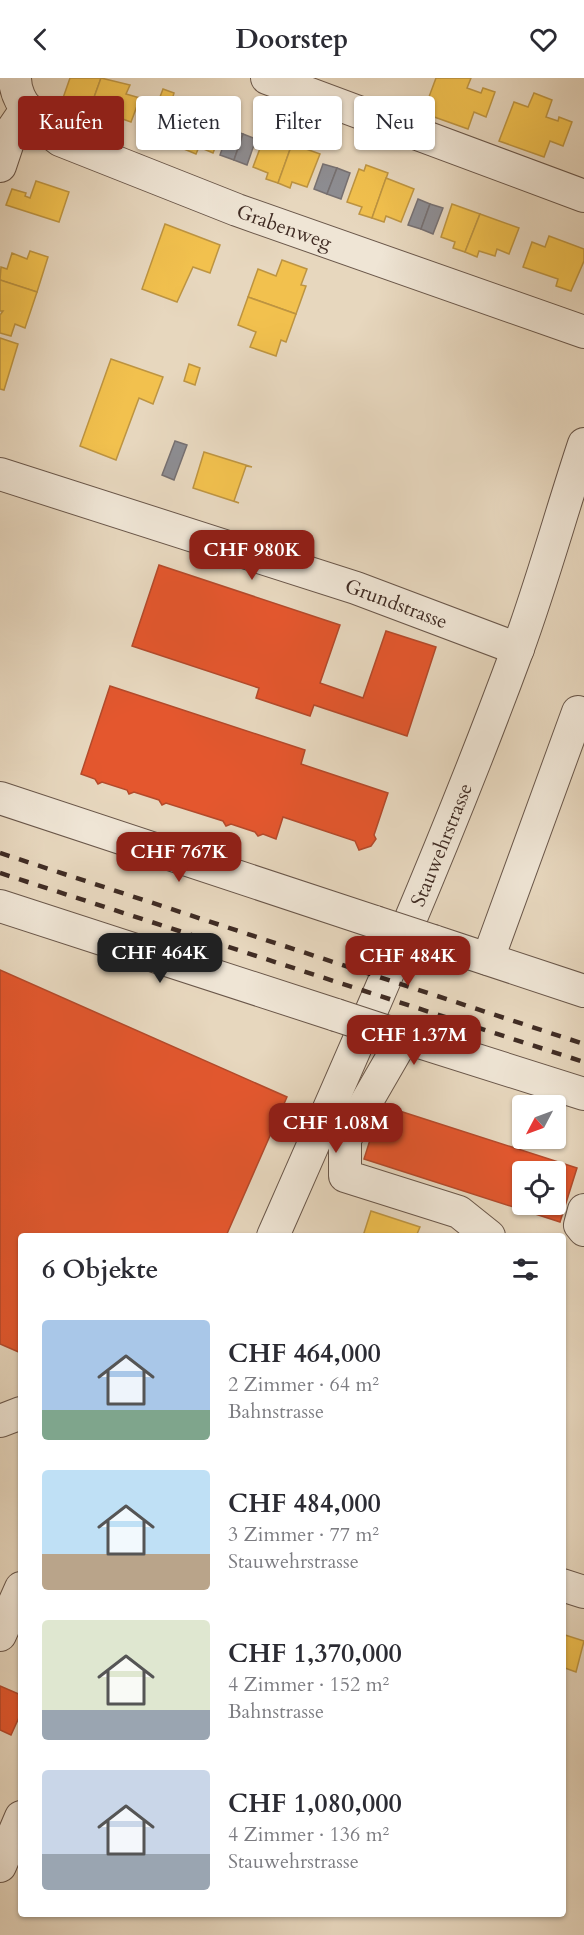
<!DOCTYPE html>
<html lang="de">
<meta charset="utf-8">
<style>
body{margin:0;font-family:Cardo,serif;background:#f7f7f7;color:#2b2b33;height:100vh;display:flex;flex-direction:column;font-size:22px;white-space:nowrap}
*{box-sizing:border-box;margin:0}
p{font-size:20px;color:#7c7c81}
.icon{flex:none;width:33px;height:33px;fill:none;stroke:currentColor;stroke-width:2;stroke-linecap:round;stroke-linejoin:round}
.map{position:relative;flex:1;overflow:hidden}
.side{position:absolute;left:18px;top:1155px;width:548px;height:684px;display:flex;flex-direction:column;background:#fff;border-radius:6px;box-shadow:0 2px 4px #0004}
.side>*{flex:none}
.top-card{position:absolute;left:18px;top:18px;width:549px;height:54px;display:flex;gap:12px}
.needle{width:39px;rotate:229deg}
.buttons{position:absolute;left:512px;top:1017px;display:grid;gap:12px}
.buttons a{display:grid;place-items:center;width:54px;height:54px;border-radius:6px;background:#fff;box-shadow:0 2px 4px #0004;font-size:30px}
.price{position:absolute;translate:-50% -51px;padding:0 14px;border-radius:12px;background:#8f2418;color:#fff;font-size:20px;line-height:39px;filter:drop-shadow(0 2px 3px #0008)}
.price::after{content:'';position:absolute;left:50%;top:36px;width:18px;height:14px;margin-left:-9px;background:inherit;clip-path:polygon(0 0,100% 0,50% 100%)}
.price.active{background:#222;color:#fff}
ul{padding:0;list-style:none}
li{display:flex;align-items:center;gap:18px;height:150px;padding:0 24px}
li span{display:grid;place-items:center;flex:none;width:168px;height:120px;border-radius:6px;color:#555}
li>.icon{margin-inline-start:auto}
span .icon{width:72px;height:72px;fill:#fffc;stroke-width:1}
li b{font-size:26px}
h2{display:flex;justify-content:space-between;align-items:center;height:72px;padding:0 24px;font-size:26px}
.pill{padding:0 21px;border-radius:6px;background:#fff;box-shadow:0 2px 4px #0004;font-size:21px;line-height:54px}
.pill.active{background:#8f2418;color:#fff}
header{display:flex;justify-content:space-between;align-items:center;height:78px;padding:0 24px;background:#fff;font-size:27px;font-weight:800}
.map>svg:first-child{display:block}
.homes{fill:#f2c14e;stroke:#bd9441;stroke-width:1.5}
.shops{fill:#e4572e;stroke:#b34a2b;stroke-width:1.5;fill-rule:evenodd}
.industry{fill:#8d8d92;stroke:#767071;stroke-width:1.5}
.lines{fill:none;stroke-linecap:round;stroke-linejoin:round}
.minor-casing{stroke:#6a574a;stroke-width:34}
.minor{stroke:#efe5d5;stroke-width:32}
.rail{stroke:#402c24;stroke-width:4.5;stroke-dasharray:10 10;stroke-linecap:butt}
.minor-bridge-casing{stroke:#6a574a;stroke-width:34;stroke-linecap:butt}
.minor-bridge{stroke:#efe5d5;stroke-width:32}
.labels{text-anchor:middle;dominant-baseline:central;stroke-width:6;stroke-linejoin:round;paint-order:stroke}
.street-label{font-size:20px;fill:#402c24;stroke:#efe5d5}
</style>
<header><svg class="icon" aria-label="back" viewBox="0 0 24 24"><path d="M15 5l-7 7 7 7"/></svg>Doorstep<svg class="icon" aria-label="heart" viewBox="0 0 24 24"><path d="M12 20l-8-8c-3-5 5-10 8-4 3-6 11-1 8 4z"/></svg></header>
<div class="map">
<svg width="584" height="1857" viewBox="0 0 584 1857">
<rect width="100%" height="100%" fill="#e7d7be"/>
<filter id="stains"><feTurbulence type="fractalNoise" baseFrequency=".00333" numOctaves="4"/><feColorMatrix values="0 0 0 0 .2 0 0 0 0 .09 0 0 0 0 .02 0 0 0 .5 -.17"/></filter>
<radialGradient id="worn" r=".72"><stop offset=".6" stop-color="#630" stop-opacity="0"/><stop offset="1" stop-color="#630" stop-opacity=".3"/></radialGradient>
<!-- homes -->
<g class="homes">
<polygon points="70,0 101,0 88,36 76,32 78,26 63,20"/>
<polygon points="101,0 130,7 126,16 140,20 131,44 103,34 101,40 88,36"/>
<polygon points="436,0 471,0 467,10 481,15 483,10 495,14 486,39 474,34 468,51 423,35"/>
<polygon points="163,11 174,15 172,22 199,32 184,71 172,67 174,61 148,51"/>
<polygon points="534,15 552,22 546,39 558,43 559,39 572,44 563,68 550,63 544,79 499,63 514,24 528,29"/>
<polygon points="199,32 226,42 213,75 199,69 196,76 184,71"/>
<polygon points="265,57 292,66 278,105 266,101 268,95 253,89"/>
<polygon points="292,66 320,76 307,109 292,104 290,110 278,105"/>
<polygon points="366,87 388,95 372,140 359,136 362,129 347,124 359,91 364,93"/>
<polygon points="386,100 414,111 401,144 386,138 384,144 372,140"/>
<polygon points="36,103 69,114 59,144 6,127 12,111 26,115 25,118 30,120"/>
<polygon points="452,126 480,136 465,174 453,170 455,164 441,159"/>
<polygon points="480,136 519,150 509,176 497,171 495,178 479,173 477,179 465,174"/>
<polygon points="165,146 220,167 210,195 193,189 177,224 142,211"/>
<polygon points="549,158 584,171 584,183 571,213 556,208 558,201 523,189 532,164 545,169"/>
<polygon points="30,173 48,179 37,214 0,202 1,189 7,191 12,175 27,181"/>
<polygon points="282,182 307,191 301,207 306,208 296,236 248,219 258,191 276,198"/>
<polygon points="0,202 37,214 25,250 15,246 11,258 0,255 0,237 3,233 0,233"/>
<polygon points="248,219 296,236 286,264 281,262 276,278 250,269 256,254 238,247"/>
<polygon points="0,260 18,266 4,312 0,311"/>
<polygon points="111,281 163,299 153,326 139,320 116,382 80,368"/>
<polygon points="189,286 200,290 195,307 184,303"/>
<polygon points="204,374 252,389 246,388 234,423 239,425 193,410"/>
<polygon points="371,1133 420,1149 417,1156 423,1158 363,1158"/>
<polygon points="562,1556 584,1563 576,1594 562,1589"/>
</g>
<!-- shops -->
<g class="shops">
<polygon points="159,487 340,547 320,605 363,620 386,553 436,569 407,658 314,627 310,638 256,620 259,610 132,568"/>
<polygon points="110,608 305,672 301,686 388,715 374,757 376,761 371,768 359,772 355,763 283,739 276,761 263,756 258,758 255,754 231,746 226,748 223,743 166,725 162,727 159,722 134,714 129,716 127,712 102,704 98,706 95,701 81,696"/>
<polygon points="0,892 287,1019 226,1158 21,1158 21,1275 0,1266"/>
<path d="M381,1027L577,1090L560,1144L364,1081ZM522,1094H555V1126H522Z"/>
<polygon points="0,1608 21,1617 21,1635 11,1657 0,1652"/>
</g>
<!-- industry -->
<g class="industry">
<polygon points="229,51 243,56 234,82 220,77"/>
<polygon points="243,56 256,61 247,87 234,82"/>
<polygon points="323,86 337,90 327,116 314,111"/>
<polygon points="337,90 350,95 341,121 327,116"/>
<polygon points="418,121 430,126 421,151 408,147"/>
<polygon points="430,126 443,130 433,156 421,151"/>
<polygon points="175,363 187,367 174,402 162,397"/>
</g>
<g class="lines">
<!-- minor casing -->
<g class="minor-casing">
<g id="minor">
<path id="s1" d="M15,0C15,27 40,47 60,62L237,132L584,254"/>
<polyline points="267,0 584,118"/>
<polyline points="0,88 12,52 27,30"/>
<path id="s2" d="M0,396L356,510L518,571"/>
<polyline points="0,720 375,844"/>
<polyline points="0,828 336,937"/>
<polyline points="433,863 584,913"/>
<polyline points="488,881 578,634"/>
<polyline points="394,956 584,1016"/>
<polyline points="404,959 345,1061 345,1098 459,1134 489,1158"/>
<polyline points="584,1132 580,1147 584,1152"/>
<path id="s3" d="M273,1158C358,965 444,771 517,573C542,505 561,435 584,366"/>
<polyline points="0,1343 21,1335"/>
<polyline points="562,1507 584,1514"/>
<polyline points="0,1557 21,1510"/>
<polyline points="0,1788 21,1739"/>
</g>
</g>
<!-- minor -->
<use href="#minor" class="minor"/>
<!-- rail -->
<g class="rail">
<polyline points="0,775 584,966"/>
<polyline points="0,795 584,984"/>
</g>
<!-- minor-bridge casing -->
<g class="minor-bridge-casing">
<g id="minor-bridge">
<polyline points="375,844 433,863"/>
<polyline points="336,937 394,956"/>
</g>
</g>
<!-- minor-bridge -->
<use href="#minor-bridge" class="minor-bridge"/>
</g>
<g class="labels">
<!-- street labels -->
<g class="street-label">
<text stroke="none"><textPath href="#s1" startOffset="320">Grabenweg</textPath></text>
<text stroke="none"><textPath href="#s2" startOffset="417">Grundstrasse</textPath></text>
<text stroke="none"><textPath href="#s3" startOffset="426">Stauwehrstrasse</textPath></text>
</g>
</g>
<rect width="100%" height="100%" filter="url(#stains)"/>
<rect width="100%" height="100%" fill="url(#worn)"/>
</svg>
<div class="buttons">
<a><svg class="needle" viewBox="-14 -14 28 28"><path d="M0-13l5 13h-10z" fill="#e53935"/><path d="M0 13l5-13h-10z" fill="#7c7c81"/></svg></a>
<a><svg class="icon" aria-label="locate" viewBox="0 0 24 24"><circle cx="12" cy="12" r="6"/><path d="M12 2v4M12 18v4M2 12h4M18 12h4"/></svg></a>
</div>
<b class="price" style="left:252px;top:503px">CHF 980K</b>
<b class="price" style="left:179px;top:805px">CHF 767K</b>
<b class="price active" style="left:160px;top:906px">CHF 464K</b>
<b class="price" style="left:408px;top:909px">CHF 484K</b>
<b class="price" style="left:414px;top:988px">CHF 1.37M</b>
<b class="price" style="left:336px;top:1076px">CHF 1.08M</b>
<div class="top-card">
<a class="pill active">Kaufen</a>
<a class="pill">Mieten</a>
<a class="pill">Filter</a>
<a class="pill">Neu</a>
</div>
<section class="side">
<h2>6 Objekte<svg class="icon" aria-label="filters" viewBox="0 0 24 24"><path d="M4 7h16M4 17h16"/><circle cx="9" cy="7" r="2"/><circle cx="15" cy="17" r="2"/></svg></h2>
<ul>
<li><span style="background:linear-gradient(#a9c7e8 75%,#7fa58c 0)"><svg class="icon" aria-label="home" viewBox="0 0 24 24"><path d="M3 11l9-7 9 7M6 9v11h12V9"/></svg></span><div><b>CHF 464,000</b><p>2 Zimmer · 64 m²</p><p>Bahnstrasse</p></div></li>
<li><span style="background:linear-gradient(#bfe0f5 70%,#b9a48a 0)"><svg class="icon" aria-label="home" viewBox="0 0 24 24"><path d="M3 11l9-7 9 7M6 9v11h12V9"/></svg></span><div><b>CHF 484,000</b><p>3 Zimmer · 77 m²</p><p>Stauwehrstrasse</p></div></li>
<li><span style="background:linear-gradient(#dfe7d0 75%,#9aa5b1 0)"><svg class="icon" aria-label="home" viewBox="0 0 24 24"><path d="M3 11l9-7 9 7M6 9v11h12V9"/></svg></span><div><b>CHF 1,370,000</b><p>4 Zimmer · 152 m²</p><p>Bahnstrasse</p></div></li>
<li><span style="background:linear-gradient(#c9d6e8 70%,#9aa5b1 0)"><svg class="icon" aria-label="home" viewBox="0 0 24 24"><path d="M3 11l9-7 9 7M6 9v11h12V9"/></svg></span><div><b>CHF 1,080,000</b><p>4 Zimmer · 136 m²</p><p>Stauwehrstrasse</p></div></li>
</ul>
</section>
</div>
